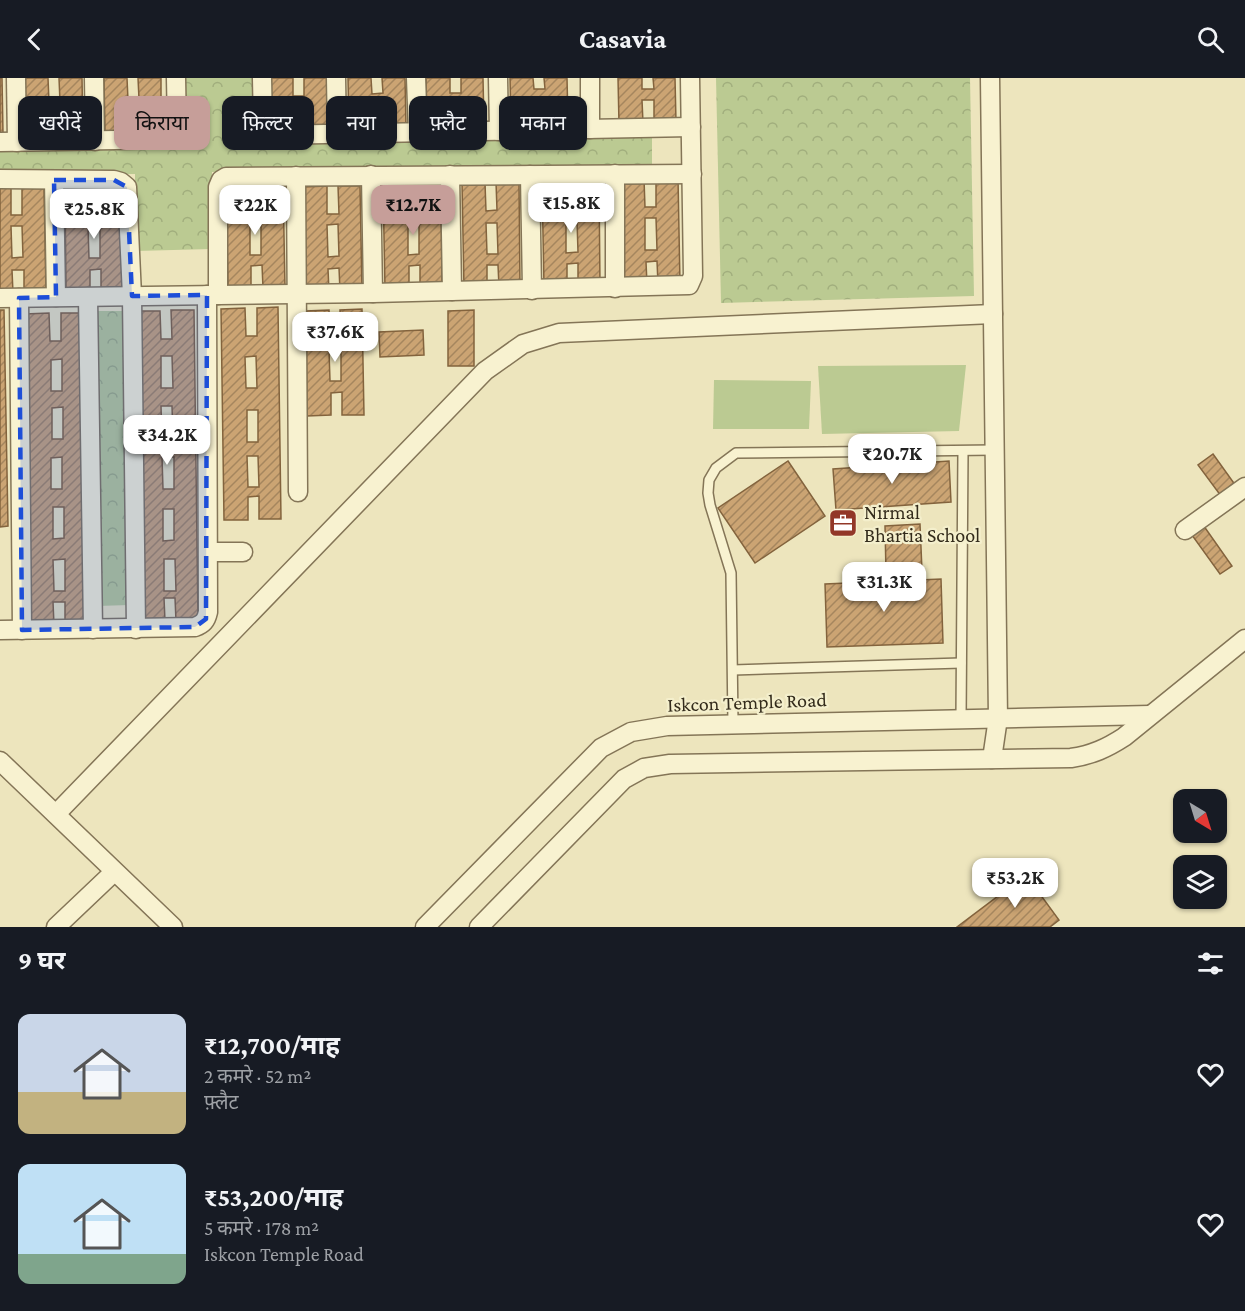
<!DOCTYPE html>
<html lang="hi">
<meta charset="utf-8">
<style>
body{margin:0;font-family:"Crimson Pro","Noto Sans Devanagari",serif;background:#242831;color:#f1f3f6;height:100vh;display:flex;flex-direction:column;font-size:22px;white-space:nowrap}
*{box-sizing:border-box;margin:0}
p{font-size:20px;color:#9ea1a6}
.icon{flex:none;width:33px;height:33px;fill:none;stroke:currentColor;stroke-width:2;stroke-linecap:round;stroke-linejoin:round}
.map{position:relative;height:849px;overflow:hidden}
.panel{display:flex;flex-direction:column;background:#171b24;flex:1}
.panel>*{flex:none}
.hud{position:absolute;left:18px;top:18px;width:600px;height:54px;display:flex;gap:12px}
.needle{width:39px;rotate:142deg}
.tools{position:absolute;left:1173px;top:711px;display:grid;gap:12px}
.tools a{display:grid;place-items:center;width:54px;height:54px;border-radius:12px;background:#171b24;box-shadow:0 2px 4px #0004;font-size:30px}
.price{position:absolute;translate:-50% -51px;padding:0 14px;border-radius:12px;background:#fff;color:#222;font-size:20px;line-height:39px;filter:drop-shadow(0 2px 3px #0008)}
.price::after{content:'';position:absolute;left:50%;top:36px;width:18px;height:14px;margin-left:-9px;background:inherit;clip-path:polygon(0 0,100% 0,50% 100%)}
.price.on{background:#c69e99;color:#111}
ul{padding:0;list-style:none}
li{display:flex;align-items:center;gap:18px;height:150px;padding:0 18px}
li span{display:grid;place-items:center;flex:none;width:168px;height:120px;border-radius:12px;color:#555}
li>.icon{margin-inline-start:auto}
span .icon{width:72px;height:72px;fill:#fffc;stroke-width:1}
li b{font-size:26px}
h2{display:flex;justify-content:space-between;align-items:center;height:72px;padding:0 18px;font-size:26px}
.tag{padding:0 21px;border-radius:12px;background:#171b24;box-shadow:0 2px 4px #0004;font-size:21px;line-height:54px}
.tag.on{background:#c69e99;color:#111}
header{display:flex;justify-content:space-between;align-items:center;height:78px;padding:0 18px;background:#171b24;font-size:27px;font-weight:700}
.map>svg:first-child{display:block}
.forest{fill:url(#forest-crowns)}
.pitch{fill:#bbca92}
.building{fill:url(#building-hatch);stroke:#83633d;stroke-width:1.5;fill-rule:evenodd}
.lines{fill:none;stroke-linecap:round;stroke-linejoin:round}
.lane-casing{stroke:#847557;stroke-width:12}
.street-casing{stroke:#847557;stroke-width:21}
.lane{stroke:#f8f2d0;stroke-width:9}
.street{stroke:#f8f2d0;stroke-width:18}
.marked{fill:#1d4ed8;fill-opacity:0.2;stroke:#1d4ed8;stroke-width:4.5;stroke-dasharray:12 8;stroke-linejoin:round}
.labels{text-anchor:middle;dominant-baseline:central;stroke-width:4.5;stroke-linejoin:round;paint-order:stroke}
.poi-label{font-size:20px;fill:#332b1b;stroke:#f4efcc;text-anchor:start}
.street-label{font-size:20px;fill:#332b1b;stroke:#f4efcc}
</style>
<header><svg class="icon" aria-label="back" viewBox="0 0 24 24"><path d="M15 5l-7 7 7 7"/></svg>Casavia<svg class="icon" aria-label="search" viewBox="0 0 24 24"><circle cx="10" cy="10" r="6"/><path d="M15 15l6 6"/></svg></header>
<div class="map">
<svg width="1245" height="849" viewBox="0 0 1245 849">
<defs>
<pattern id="forest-crowns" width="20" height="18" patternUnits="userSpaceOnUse" patternTransform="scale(1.5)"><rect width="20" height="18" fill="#bbca92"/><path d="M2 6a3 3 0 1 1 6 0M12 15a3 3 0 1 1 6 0" fill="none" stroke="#a1ae7d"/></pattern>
<pattern id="building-hatch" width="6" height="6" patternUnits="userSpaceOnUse" patternTransform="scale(1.5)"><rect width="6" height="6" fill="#cba473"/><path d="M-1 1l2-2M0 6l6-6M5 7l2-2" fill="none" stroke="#a5865e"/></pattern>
</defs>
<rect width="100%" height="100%" fill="#ede5bd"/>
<!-- forest -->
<g class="forest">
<polygon points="181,0 257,0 258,60 652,56 652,90 212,94 212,171 135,173 135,96 0,98 0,69 181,67"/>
<polygon points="716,0 970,0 974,218 721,225"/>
<polygon points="94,233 127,233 130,527 97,528"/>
</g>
<!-- pitch -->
<g class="pitch">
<polygon points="966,287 959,353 822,356 818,288"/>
<polygon points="714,302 811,303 809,351 713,351"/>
</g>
<!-- building -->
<g class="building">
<polygon points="0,0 2,0 3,55 0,55"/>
<polygon points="25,0 48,0 49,24 60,24 59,0 82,0 83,58 61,58 61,36 50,36 50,59 26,59"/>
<polygon points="104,0 127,0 128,22 139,21 138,0 161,0 161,55 140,55 139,33 128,33 129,56 105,56"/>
<polygon points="270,0 293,0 293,18 304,18 304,0 327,0 327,51 306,51 305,29 294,29 295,52 271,52"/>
<polygon points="348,0 371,0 372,16 383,15 382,0 405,0 406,48 384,49 384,26 373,26 373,49 349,49"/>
<polygon points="426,0 450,0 450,15 461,15 461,0 483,0 484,47 462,47 462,25 451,25 451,48 427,48"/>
<polygon points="510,0 533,0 534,11 545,11 544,0 567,0 568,43 546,44 545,21 534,22 535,44 511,45"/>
<polygon points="618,0 642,0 642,11 654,11 653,0 675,0 676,44 654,45 654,22 642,22 643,45 619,46"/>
<path d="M678,100L680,206H658L657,183L646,184L647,206L623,207L621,102L644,101L645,129H656V101ZM645,140H656L657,172H645Z"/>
<path d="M565,103L566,131H577L576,103H599L600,208H578V185L567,186V209H544L542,104ZM566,143H577L578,174L566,175Z"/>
<path d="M283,104L285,210H263L262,187L251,188V210L228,211L226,106L250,105V133H261V105ZM261,145V177H250V146Z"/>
<path d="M441,104L442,210H420V187L409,188V211H385L383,106L407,105L408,133H419L418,105ZM419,145V176L408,177V146Z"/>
<path d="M496,104H519L520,209H499L498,187H487V210L464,211L462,105H485L486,133L497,132ZM486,145H497L498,176H487Z"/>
<path d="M122,108L124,214H101V191L90,192V215H66L65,110L88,109L89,137H100L99,109ZM100,148V180H89L88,149Z"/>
<path d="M327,108V136H339L338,108H360L362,213H340L339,190L328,191L329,214H305L303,109ZM338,146L339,178L328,179L327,147Z"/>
<path d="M22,109H44L46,214H24V192H12L13,215H0V110H11V137H22ZM11,148H22L23,179L12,180Z"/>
<path d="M278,229L281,441H259V418L248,419V442H224L221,231L245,230L246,258H257V230ZM256,278L257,310H246L245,279ZM247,332H258V364H247ZM247,378H258L259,409H248Z"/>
<path d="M362,231L364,337H342V314L331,315V337L307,338L306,233L329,232L330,260H341L340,232ZM329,272H341V303H330Z"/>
<polygon points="0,232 4,232 8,448 0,449"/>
<path d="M171,232H194L198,542L176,543L175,520H164L165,543L141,544L137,233H160L161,261H172ZM161,278H172L173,310H161ZM161,328H172L173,359L162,360ZM162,379H174V411H163ZM163,431H174V462L163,463ZM164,481H175L176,513H164Z"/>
<polygon points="474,232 474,288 448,288 448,233"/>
<path d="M49,235L50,263H61V235H82L87,546H65V524H53L54,547H30L25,236ZM62,281V313H51V282ZM63,329V361H52V330ZM62,379V411H51V380ZM53,429H64V460L53,461ZM65,481V513H54L53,482Z"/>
<polygon points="423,252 424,277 380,279 379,254"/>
<polygon points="1213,376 1236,408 1221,418 1198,387"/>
<polygon points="788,383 825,438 755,485 718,430"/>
<polygon points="949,383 951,424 836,432 833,391"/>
<polygon points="1201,444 1232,488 1220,496 1189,453"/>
<polygon points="920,446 922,493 886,495 885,448"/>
<polygon points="941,501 943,565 827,569 825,506"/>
<polygon points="1026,797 1059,842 1050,849 957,849"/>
</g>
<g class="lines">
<!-- lane casing -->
<g class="lane-casing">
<g id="lane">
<polyline points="733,592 961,585"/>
<polyline points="961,641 963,373"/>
<polyline points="733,646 731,495 710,427 708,415 709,402 716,390 736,375 995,372"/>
</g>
</g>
<!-- street casing -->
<g class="street-casing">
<g id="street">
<polyline points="16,0 17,64"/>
<polyline points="94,0 95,63"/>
<polyline points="262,0 263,48 268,56 272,57 691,49"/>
<polyline points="336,0 337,55"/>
<polyline points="416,0 418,54"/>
<polyline points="498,0 499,53"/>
<polyline points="590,0 590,51"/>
<polyline points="990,0 998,640 992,681"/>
<polyline points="0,64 172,61 177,51 176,0"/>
<polyline points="615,96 615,210"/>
<polyline points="371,97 373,215"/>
<polyline points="450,97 452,213"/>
<polyline points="530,97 532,212"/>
<polyline points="296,98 298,414"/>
<polyline points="0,101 114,102 121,104 127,109 132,218 136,551"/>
<polyline points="54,102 56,219"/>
<polyline points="218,217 218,109 221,102 226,99 692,96"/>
<polyline points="88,219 93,551"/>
<polyline points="0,220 373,215 689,207 693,198 690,0"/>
<polyline points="19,220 22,552"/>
<polyline points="1185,452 1245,409"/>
<polyline points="208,474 243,474"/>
<path d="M0,552L195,549C203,546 206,543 208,534L207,217"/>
<polyline points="0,683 173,849"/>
<polyline points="56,736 485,293 523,266 559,255 993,236"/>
<polyline points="56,849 114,794"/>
<polyline points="425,849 601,670 631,654 667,648 1150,637"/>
<path d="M479,849L624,701L644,690L670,686L1071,680C1092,677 1107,670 1124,659L1245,561"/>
</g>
</g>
<!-- lane -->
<use href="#lane" class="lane"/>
<!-- street -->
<use href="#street" class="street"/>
</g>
<!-- marked area -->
<path class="marked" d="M54,102H114L127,109L132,218L207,217L206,541L195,549L22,552L19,220L56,219Z"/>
<!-- icons -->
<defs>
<g id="office-square" transform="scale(1.5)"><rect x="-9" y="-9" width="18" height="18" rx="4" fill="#923728" stroke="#f4efcc"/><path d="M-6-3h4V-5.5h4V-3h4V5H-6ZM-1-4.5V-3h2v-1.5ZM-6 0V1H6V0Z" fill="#fff"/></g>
</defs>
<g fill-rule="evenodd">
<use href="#office-square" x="843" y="445"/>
</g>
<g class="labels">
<!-- poi labels -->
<g class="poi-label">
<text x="864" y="434">Nirmal<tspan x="864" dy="23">Bhartia School</tspan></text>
</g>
<!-- street labels -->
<g class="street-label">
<text transform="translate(747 624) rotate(-2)">Iskcon Temple Road</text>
</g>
</g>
</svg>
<div class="tools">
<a><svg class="needle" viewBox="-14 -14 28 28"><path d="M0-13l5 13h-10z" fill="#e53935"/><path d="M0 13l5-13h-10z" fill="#9ea1a6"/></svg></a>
<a><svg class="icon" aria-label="layers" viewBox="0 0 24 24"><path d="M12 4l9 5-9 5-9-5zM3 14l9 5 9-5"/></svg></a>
</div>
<b class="price" style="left:571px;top:156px">₹15.8K</b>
<b class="price" style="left:255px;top:158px">₹22K</b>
<b class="price on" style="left:413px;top:158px">₹12.7K</b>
<b class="price" style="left:94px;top:162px">₹25.8K</b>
<b class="price" style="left:335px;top:285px">₹37.6K</b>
<b class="price" style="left:167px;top:388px">₹34.2K</b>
<b class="price" style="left:892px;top:407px">₹20.7K</b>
<b class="price" style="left:884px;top:535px">₹31.3K</b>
<b class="price" style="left:1015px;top:831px">₹53.2K</b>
<div class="hud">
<a class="tag">खरीदें</a>
<a class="tag on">किराया</a>
<a class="tag">फ़िल्टर</a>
<a class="tag">नया</a>
<a class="tag">फ़्लैट</a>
<a class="tag">मकान</a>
</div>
</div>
<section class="panel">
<h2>9 घर<svg class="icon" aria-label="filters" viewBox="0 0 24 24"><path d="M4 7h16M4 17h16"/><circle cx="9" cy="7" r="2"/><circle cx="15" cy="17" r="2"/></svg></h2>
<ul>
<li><span style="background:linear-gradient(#c9d6e8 65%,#c2b280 0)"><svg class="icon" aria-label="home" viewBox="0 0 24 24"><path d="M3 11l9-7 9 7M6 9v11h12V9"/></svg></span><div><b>₹12,700/माह</b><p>2 कमरे · 52 m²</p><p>फ़्लैट</p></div><svg class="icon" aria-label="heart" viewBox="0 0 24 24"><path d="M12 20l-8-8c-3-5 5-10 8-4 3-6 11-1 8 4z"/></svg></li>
<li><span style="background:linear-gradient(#bfe0f5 75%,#7fa58c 0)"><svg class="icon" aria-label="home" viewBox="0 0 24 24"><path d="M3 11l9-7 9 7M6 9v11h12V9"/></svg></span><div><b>₹53,200/माह</b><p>5 कमरे · 178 m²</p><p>Iskcon Temple Road</p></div><svg class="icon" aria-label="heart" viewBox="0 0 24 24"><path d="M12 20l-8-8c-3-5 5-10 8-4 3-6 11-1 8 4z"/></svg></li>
</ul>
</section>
